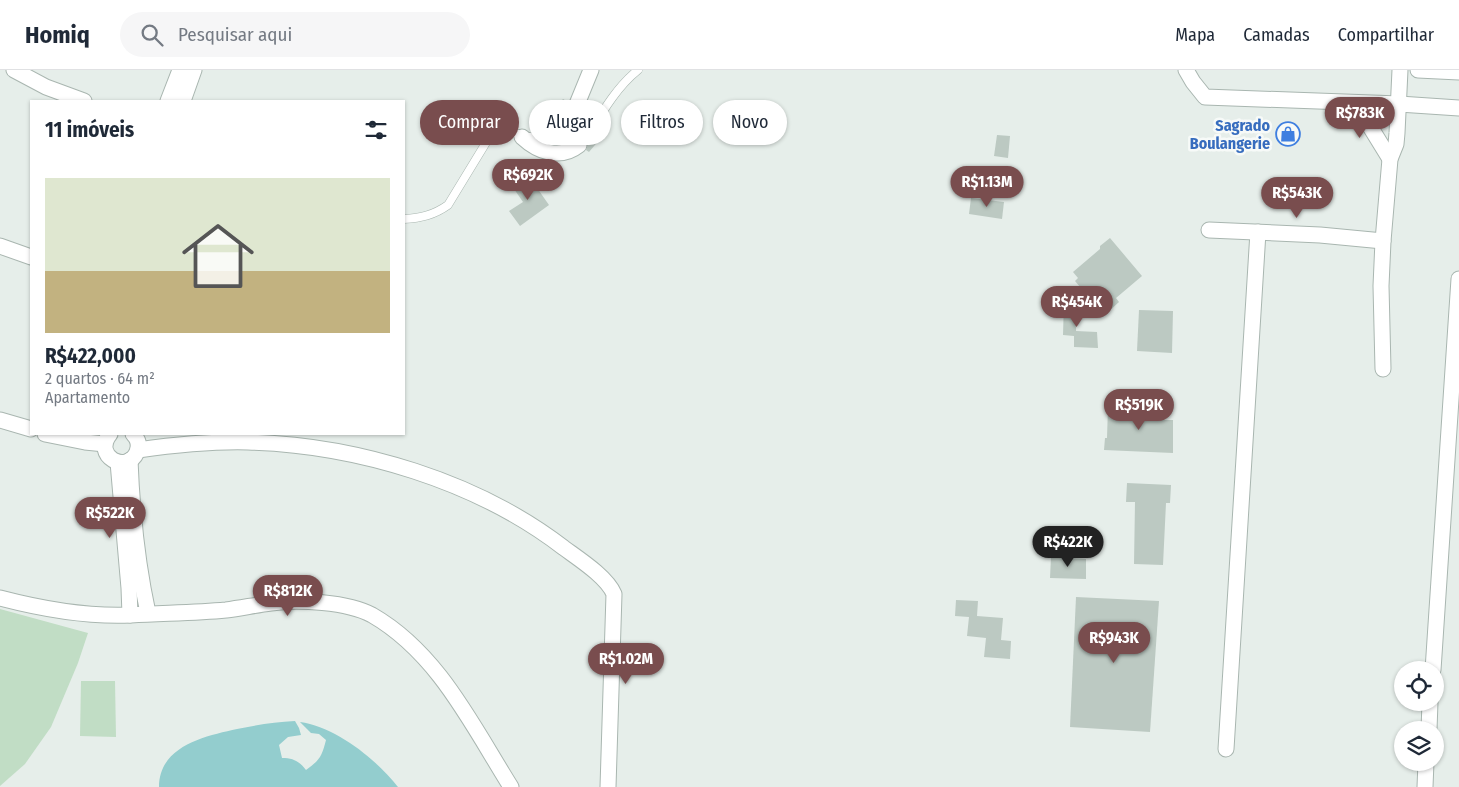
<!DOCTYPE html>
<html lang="pt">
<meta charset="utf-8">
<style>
body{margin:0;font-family:"Fira Sans Condensed",sans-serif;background:#f6f6f7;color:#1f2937;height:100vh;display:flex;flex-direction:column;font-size:19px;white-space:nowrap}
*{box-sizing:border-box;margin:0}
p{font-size:16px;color:#747a83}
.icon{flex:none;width:28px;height:28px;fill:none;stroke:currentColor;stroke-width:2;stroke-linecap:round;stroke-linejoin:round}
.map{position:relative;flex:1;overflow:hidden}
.details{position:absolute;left:30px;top:30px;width:375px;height:335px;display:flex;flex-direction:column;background:#fff;border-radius:0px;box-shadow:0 1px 4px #0004}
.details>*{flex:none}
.banner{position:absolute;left:420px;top:30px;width:475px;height:45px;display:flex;gap:10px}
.tools{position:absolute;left:1394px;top:591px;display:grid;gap:10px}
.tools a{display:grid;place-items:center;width:50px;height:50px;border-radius:50%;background:#fff;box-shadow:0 1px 4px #0004;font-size:25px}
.price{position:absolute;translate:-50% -42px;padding:0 11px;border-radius:18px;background:#794d4e;color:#fff;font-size:16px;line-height:32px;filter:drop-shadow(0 1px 2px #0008)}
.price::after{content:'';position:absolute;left:50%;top:30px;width:15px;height:11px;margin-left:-8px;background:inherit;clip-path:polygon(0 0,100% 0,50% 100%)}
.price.on{background:#222;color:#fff}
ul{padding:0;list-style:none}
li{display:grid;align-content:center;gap:10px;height:265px;padding:0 15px}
li span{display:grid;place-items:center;height:155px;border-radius:0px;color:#555}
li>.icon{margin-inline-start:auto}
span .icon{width:90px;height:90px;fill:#fffc;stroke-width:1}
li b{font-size:21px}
h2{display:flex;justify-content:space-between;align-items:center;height:60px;padding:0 15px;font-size:21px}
.pill{padding:0 18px;border-radius:22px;background:#fff;box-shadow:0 1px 4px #0004;font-size:18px;line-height:45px}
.pill.on{background:#794d4e;color:#fff}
header{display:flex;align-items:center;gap:30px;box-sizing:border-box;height:70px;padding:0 25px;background:#fff;border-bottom:1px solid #e0e1e3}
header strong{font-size:24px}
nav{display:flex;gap:28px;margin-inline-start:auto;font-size:18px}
.search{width:350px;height:45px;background:#f6f6f7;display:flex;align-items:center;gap:12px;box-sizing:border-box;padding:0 18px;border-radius:28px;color:#747a83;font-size:19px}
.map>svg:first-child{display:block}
.green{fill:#c1ddc5}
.water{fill:#93cdce}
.building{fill:#bcc9c2}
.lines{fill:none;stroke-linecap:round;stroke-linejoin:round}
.minor-tunnel{stroke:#c0cbc6;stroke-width:15;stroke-dasharray:15 8;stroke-linecap:butt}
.service-casing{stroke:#a9b6b0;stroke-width:9}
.minor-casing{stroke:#a9b6b0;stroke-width:17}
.tertiary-casing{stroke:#a9b6b0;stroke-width:17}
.service{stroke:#fff;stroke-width:8}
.minor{stroke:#fff;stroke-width:15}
.tertiary{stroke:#fff;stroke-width:15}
.labels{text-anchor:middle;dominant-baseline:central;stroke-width:5;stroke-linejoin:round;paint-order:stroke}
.shop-label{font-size:16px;font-weight:bold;fill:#366cbe;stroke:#f7faf8;text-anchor:end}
</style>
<header>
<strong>Homiq</strong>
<div class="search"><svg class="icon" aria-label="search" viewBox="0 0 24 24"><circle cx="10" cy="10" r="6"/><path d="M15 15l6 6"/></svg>Pesquisar aqui</div>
<nav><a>Mapa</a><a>Camadas</a><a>Compartilhar</a></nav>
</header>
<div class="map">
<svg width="1459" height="717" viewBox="0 0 1459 717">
<rect width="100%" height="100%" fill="#e6eeea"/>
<!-- green -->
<g class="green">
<polygon points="0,539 88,563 78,593 51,657 25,694 0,716"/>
<polygon points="81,611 115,611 116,667 80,666"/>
</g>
<!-- water -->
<path class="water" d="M295,651L299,658L301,665L288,667L279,675L282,688C293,688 299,691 306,700C320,690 322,686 326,670L319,664L311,663L300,652C336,657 376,689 398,717H159C159,676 205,666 237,659C256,655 275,652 295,651Z"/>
<!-- building -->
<g class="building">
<polygon points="563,29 568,32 566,40 568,45 572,48 580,47 578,50 587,58 586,64 590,67 595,65 600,69 589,82 586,80 588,75 587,70 584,67 578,66 571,69 565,65 572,57 570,55 572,51 570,48 565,46 562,49 553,41"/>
<polygon points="997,65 1010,66 1008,88 994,86"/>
<polygon points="528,105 549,135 520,156 509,141 523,132 512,116"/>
<polygon points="971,128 1004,132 1002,149 969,144"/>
<polygon points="1110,168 1142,206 1116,228 1119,232 1108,242 1095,227 1096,236 1075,211 1078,208 1073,202 1100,179 1100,176"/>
<polygon points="1064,231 1077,232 1076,261 1097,262 1098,278 1074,277 1074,266 1063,265"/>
<polygon points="1139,240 1173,241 1172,283 1137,281"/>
<polygon points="1108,337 1164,339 1164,350 1173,350 1173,383 1104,380 1105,368 1107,368"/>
<polygon points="1127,413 1171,415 1170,433 1166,433 1163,495 1134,494 1135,432 1126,432"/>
<polygon points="1051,487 1086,489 1086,509 1050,508"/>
<polygon points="1076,527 1159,531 1150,662 1070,657"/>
<polygon points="956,530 978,531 977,546 1003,548 1001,570 1011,571 1010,589 984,587 986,568 967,566 969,547 955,546"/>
</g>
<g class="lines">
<!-- minor-tunnel -->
<polyline class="minor-tunnel" points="579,75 591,61"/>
<!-- service casing -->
<g class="service-casing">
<g id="service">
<path d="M591,61C604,39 618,16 638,0"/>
<path d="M404,149C421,148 434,145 448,135L487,71L495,63L504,60L513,61L522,67H537L545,65L559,59L566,52"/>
</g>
</g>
<!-- minor casing -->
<g class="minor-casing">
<g id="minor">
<polyline points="14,0 46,17 84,31"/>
<polyline points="1186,0 1193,12 1205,27 1399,34 1459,38"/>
<polyline points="168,31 180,0"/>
<polyline points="183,31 194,0"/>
<polyline points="1353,33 1366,50 1390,89"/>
<polyline points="575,39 591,0"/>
<path d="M522,67C538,82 560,90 579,75"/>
<polyline points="1209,160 1320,165 1383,171"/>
<polyline points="0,176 31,187"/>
<polyline points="1383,299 1381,216 1383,171 1390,89 1396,74 1397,63 1400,0"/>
<polyline points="0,350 31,359"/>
<polyline points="45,364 85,372 105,374"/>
<path d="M110,364C92,386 127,405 137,382C140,375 138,369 133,364"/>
<path d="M138,380C174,375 211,371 248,372C357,375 477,411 564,478C579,489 607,507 614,524L608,717"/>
<path d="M130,390C132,442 137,493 148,543"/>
<polyline points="118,392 129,518 130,545"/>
<path d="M0,528C42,539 87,547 131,545C163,543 195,543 226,540C241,538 256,535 271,533C298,529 348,532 372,545C438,583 472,655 511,717"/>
<polyline points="1433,600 1459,209"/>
<polyline points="1429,660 1430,632"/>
<polyline points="1226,679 1258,162"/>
<polyline points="1425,717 1426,692"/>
</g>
</g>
<!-- tertiary casing -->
<g class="tertiary-casing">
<polyline id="tertiary" points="1418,0 1459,2"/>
</g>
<!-- service -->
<use href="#service" class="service"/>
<!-- minor -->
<use href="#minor" class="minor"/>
<!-- tertiary -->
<use href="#tertiary" class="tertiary"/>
</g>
<!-- icons -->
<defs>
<g id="shop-ring" transform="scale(1.25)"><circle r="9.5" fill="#f7faf8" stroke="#3f7fe0" stroke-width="1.5"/><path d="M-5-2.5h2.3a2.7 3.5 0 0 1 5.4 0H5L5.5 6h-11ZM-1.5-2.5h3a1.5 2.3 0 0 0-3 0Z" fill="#3f7fe0"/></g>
</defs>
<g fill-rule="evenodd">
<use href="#shop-ring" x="1288" y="64"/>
</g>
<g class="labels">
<!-- shop labels -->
<g class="shop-label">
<text x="1270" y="55">Sagrado<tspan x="1270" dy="18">Boulangerie</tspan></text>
</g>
</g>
</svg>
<div class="tools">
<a><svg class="icon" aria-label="locate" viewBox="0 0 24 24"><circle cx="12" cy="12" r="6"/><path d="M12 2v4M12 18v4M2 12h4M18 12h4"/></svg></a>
<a><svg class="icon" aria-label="layers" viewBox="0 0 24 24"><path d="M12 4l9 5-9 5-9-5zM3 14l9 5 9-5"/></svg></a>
</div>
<b class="price" style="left:1360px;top:69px">R$783K</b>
<b class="price" style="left:528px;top:131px">R$692K</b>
<b class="price" style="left:987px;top:138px">R$1.13M</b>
<b class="price" style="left:1297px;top:149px">R$543K</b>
<b class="price" style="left:1077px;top:258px">R$454K</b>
<b class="price" style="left:1139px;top:361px">R$519K</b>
<b class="price" style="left:110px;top:469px">R$522K</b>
<b class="price on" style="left:1068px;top:498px">R$422K</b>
<b class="price" style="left:288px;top:547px">R$812K</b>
<b class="price" style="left:1114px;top:594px">R$943K</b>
<b class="price" style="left:626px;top:615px">R$1.02M</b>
<div class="banner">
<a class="pill on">Comprar</a>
<a class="pill">Alugar</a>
<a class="pill">Filtros</a>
<a class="pill">Novo</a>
</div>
<section class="details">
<h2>11 imóveis<svg class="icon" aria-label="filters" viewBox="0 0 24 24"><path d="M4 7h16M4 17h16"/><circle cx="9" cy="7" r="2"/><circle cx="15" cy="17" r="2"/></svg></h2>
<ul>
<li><span style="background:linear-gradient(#dfe7d0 60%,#c2b280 0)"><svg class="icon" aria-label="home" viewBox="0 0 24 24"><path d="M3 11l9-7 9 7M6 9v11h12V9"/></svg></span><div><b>R$422,000</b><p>2 quartos · 64 m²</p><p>Apartamento</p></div></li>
</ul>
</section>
</div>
